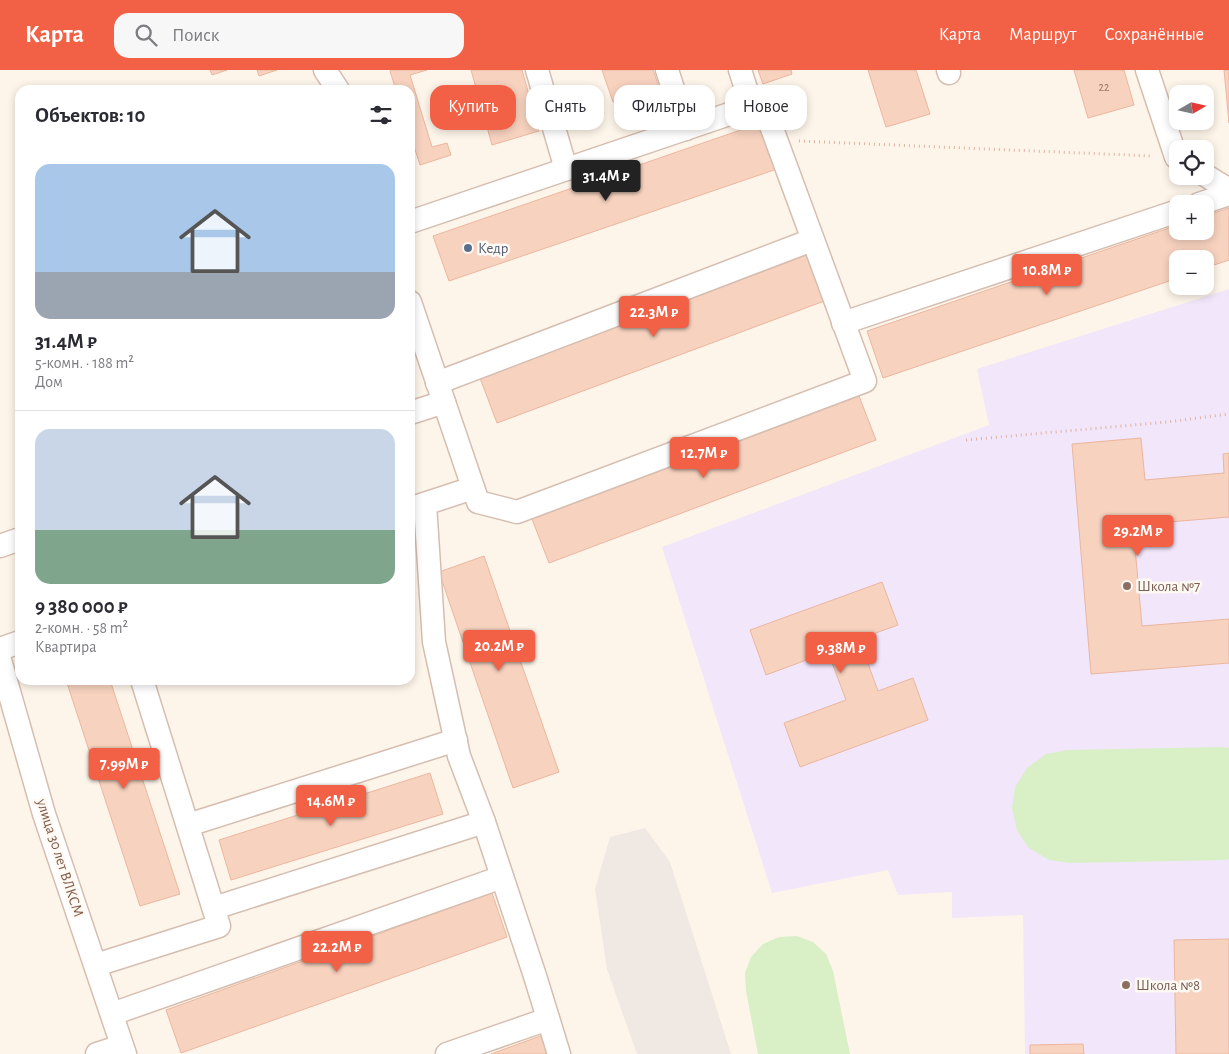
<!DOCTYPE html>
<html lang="ru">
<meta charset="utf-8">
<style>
body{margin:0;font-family:"Alegreya Sans",sans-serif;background:#f7f7f7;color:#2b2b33;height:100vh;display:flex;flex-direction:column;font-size:19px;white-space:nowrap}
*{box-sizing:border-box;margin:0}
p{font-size:16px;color:#7c7c81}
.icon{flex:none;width:28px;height:28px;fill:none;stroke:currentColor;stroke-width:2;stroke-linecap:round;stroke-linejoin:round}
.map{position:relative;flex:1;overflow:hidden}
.sheet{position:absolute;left:15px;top:15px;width:400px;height:600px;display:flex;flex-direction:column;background:#fff;border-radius:15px;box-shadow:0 2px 8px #0003}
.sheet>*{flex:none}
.guide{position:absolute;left:430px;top:15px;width:475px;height:45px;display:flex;gap:10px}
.needle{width:32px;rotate:81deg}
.buttons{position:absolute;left:1169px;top:15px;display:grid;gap:10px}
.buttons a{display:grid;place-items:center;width:45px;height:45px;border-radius:10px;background:#fff;box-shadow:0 2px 8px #0003;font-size:25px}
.price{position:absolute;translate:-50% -42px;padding:0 11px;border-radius:5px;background:#f26145;color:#fff;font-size:16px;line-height:32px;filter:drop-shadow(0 1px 2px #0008)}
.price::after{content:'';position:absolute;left:50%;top:30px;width:15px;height:11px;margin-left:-8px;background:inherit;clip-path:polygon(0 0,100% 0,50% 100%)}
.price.on{background:#222;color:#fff}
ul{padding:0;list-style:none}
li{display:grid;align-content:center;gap:10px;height:265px;padding:0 20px}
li+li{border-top:1px solid #e1e1e2}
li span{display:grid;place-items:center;height:155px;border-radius:15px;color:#555}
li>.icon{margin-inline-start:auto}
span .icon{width:90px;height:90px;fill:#fffc;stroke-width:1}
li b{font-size:21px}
h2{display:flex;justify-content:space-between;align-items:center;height:60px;padding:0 20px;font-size:21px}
.pill{padding:0 18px;border-radius:15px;background:#fff;box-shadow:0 2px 8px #0003;font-size:18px;line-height:45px}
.pill.on{background:#f26145;color:#fff}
header{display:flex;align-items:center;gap:30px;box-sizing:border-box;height:70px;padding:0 25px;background:#f26145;color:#fff}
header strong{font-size:24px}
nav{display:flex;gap:28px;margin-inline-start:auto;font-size:18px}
.search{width:350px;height:45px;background:#f7f7f7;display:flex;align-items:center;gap:12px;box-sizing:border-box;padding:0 18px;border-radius:15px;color:#7c7c81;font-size:19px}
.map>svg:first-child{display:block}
.industrial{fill:#f0e8e3}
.education{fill:#f2e6fb}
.green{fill:#d9efc6}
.building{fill:#f7d2bf;stroke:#ebb69e}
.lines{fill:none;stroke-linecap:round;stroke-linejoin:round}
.minor-casing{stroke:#d5beb0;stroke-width:25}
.path{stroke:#ddb4a1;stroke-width:3;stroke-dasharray:1 4;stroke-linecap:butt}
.minor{stroke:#fff;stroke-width:22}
.service-dot{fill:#5c6f8a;stroke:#fff9f3;stroke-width:2}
.education-dot{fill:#8d6e63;stroke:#fff9f3;stroke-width:2}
.labels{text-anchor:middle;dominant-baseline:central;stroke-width:5;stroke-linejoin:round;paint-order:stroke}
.number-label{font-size:12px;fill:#9c7766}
.service-label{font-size:15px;fill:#4e5e75;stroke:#fff9f3;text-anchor:start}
.education-label{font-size:15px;fill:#785e54;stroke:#fff9f3;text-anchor:start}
.street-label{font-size:15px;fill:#7d5949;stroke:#fff9f3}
</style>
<header>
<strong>Карта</strong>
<div class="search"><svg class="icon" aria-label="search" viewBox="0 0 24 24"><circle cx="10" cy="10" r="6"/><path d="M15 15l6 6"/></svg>Поиск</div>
<nav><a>Карта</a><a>Маршрут</a><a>Сохранённые</a></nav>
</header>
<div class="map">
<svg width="1229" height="984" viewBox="0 0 1229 984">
<rect width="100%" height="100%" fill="#fef5ea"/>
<!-- industrial -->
<polygon class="industrial" points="645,758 670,792 731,984 637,984 607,899 595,819 610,767"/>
<!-- education -->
<polygon class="education" points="1229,219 1229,984 1025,984 1023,845 952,848 952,822 898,825 888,800 772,823 662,477 989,355 977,299"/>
<!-- green -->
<g class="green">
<polygon points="1221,677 1229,678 1229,789 1225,790 1070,793 1049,790 1029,778 1017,761 1012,738 1015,717 1027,698 1046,684 1067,680"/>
<polygon points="797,866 813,872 826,884 833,901 850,984 758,984 746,921 745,903 751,887 763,874 779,867"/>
</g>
<!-- building -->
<g class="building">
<polygon points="210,0 227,0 212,5"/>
<polygon points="257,0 277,0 259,6"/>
<polygon points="392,0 427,0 410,5 432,77 447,73 451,85 420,95 410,64 410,20 396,20 390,1"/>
<polygon points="471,0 522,0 539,61 492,75"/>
<polygon points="602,0 653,0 659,17 613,32"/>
<polygon points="758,0 791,0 792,4 763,14"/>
<polygon points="868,0 916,0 930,44 886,57"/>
<polygon points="1074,0 1124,0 1134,35 1088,48"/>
<polygon points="1224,0 1229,0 1229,53"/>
<polygon points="761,53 777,99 449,211 433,166"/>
<polygon points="1229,138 1229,190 1205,198 1205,189 1178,189 1178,208 883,308 867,261 1178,155 1178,161 1205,161 1205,146"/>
<polygon points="809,184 827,230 497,353 480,308"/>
<polygon points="859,326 876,370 549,493 532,449"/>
<polygon points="1141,368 1145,410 1224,403 1223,384 1229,383 1229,447 1133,455 1142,556 1229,549 1229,593 1091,604 1072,374"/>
<polygon points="484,486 559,702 513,718 439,502"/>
<polygon points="882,512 898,555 859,569 878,621 913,608 928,650 800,697 784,653 846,630 828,582 766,605 750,560"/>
<polygon points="66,610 110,610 180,824 140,836"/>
<polygon points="430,703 443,744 231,810 219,770"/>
<polygon points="492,823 507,867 181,983 166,940"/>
<polygon points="1229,869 1229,984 1176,984 1174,870"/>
<polygon points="543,965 549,984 491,984"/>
<polygon points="1083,974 1084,984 1030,984 1030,975"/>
</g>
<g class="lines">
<!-- minor casing -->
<g class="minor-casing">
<g id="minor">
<polyline points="325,0 338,20"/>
<polyline points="537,0 566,99"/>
<polyline points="667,0 686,59"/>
<polyline points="948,0 949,3"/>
<polyline points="1147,0 1176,87 1178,88"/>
<polyline points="1205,105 1229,120"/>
<polyline points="1199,134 1229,124"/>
<polyline points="410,152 756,35"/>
<polyline points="410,232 478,432 517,442 865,311 770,53 748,25 740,0"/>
<polyline points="843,253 1178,141"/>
<polyline points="437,313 812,170"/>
<polyline points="410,343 444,332"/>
<polyline points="425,434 434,572 459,686 484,752 535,906 559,984"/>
<polyline points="412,438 473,418"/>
<polyline points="0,476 20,469"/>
<polyline points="0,579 20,572"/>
<polyline points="0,590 44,744 125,984"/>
<polyline points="188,755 456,670"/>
<polyline points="214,838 484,752"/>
<polyline points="96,895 219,856 142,610"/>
<polyline points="112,944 502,807"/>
<polyline points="97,984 122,976"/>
<polyline points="447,984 548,949"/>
</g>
</g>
<!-- path -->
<g class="path">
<polyline points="799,71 1152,86"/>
<polyline points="966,370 1167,352 1229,344"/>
</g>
<!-- minor -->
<use href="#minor" class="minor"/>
</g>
<!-- markers -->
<circle class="service-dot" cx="468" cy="178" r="5"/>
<g class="education-dot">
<circle cx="1127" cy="516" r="5"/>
<circle cx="1126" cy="915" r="5"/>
</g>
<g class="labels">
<!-- number labels -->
<g class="number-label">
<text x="1104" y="17">22</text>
</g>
<!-- service labels -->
<g class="service-label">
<text x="478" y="178">Кедр</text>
</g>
<!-- education labels -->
<g class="education-label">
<text x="1137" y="516">Школа №7</text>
<text x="1136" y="915">Школа №8</text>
</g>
<!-- street labels -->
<g class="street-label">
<text transform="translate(60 788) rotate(72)">улица 30 лет ВЛКСМ</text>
</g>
</g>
</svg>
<div class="buttons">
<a><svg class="needle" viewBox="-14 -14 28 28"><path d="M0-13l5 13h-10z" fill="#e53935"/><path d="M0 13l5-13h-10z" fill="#7c7c81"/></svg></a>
<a><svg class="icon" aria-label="locate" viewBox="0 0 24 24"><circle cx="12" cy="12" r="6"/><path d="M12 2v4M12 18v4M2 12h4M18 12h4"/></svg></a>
<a>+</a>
<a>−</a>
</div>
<b class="price on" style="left:606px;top:132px">31.4M ₽</b>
<b class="price" style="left:1047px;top:226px">10.8M ₽</b>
<b class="price" style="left:654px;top:268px">22.3M ₽</b>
<b class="price" style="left:704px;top:409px">12.7M ₽</b>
<b class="price" style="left:1138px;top:487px">29.2M ₽</b>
<b class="price" style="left:499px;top:602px">20.2M ₽</b>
<b class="price" style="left:841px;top:604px">9.38M ₽</b>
<b class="price" style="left:124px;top:720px">7.99M ₽</b>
<b class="price" style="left:331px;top:757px">14.6M ₽</b>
<b class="price" style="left:337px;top:903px">22.2M ₽</b>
<div class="guide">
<a class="pill on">Купить</a>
<a class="pill">Снять</a>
<a class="pill">Фильтры</a>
<a class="pill">Новое</a>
</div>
<section class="sheet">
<h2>Объектов: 10<svg class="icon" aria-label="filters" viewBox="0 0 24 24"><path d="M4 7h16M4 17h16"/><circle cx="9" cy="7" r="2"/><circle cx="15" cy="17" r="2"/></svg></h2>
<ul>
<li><span style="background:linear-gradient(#a9c7e8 70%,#9aa5b1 0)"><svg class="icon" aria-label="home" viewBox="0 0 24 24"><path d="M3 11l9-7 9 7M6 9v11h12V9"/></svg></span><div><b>31.4M ₽</b><p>5-комн. · 188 m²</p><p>Дом</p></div></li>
<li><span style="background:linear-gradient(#c9d6e8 65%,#7fa58c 0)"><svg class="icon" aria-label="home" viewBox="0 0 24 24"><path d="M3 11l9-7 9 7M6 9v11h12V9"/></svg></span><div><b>9 380 000 ₽</b><p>2-комн. · 58 m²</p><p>Квартира</p></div></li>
</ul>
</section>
</div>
